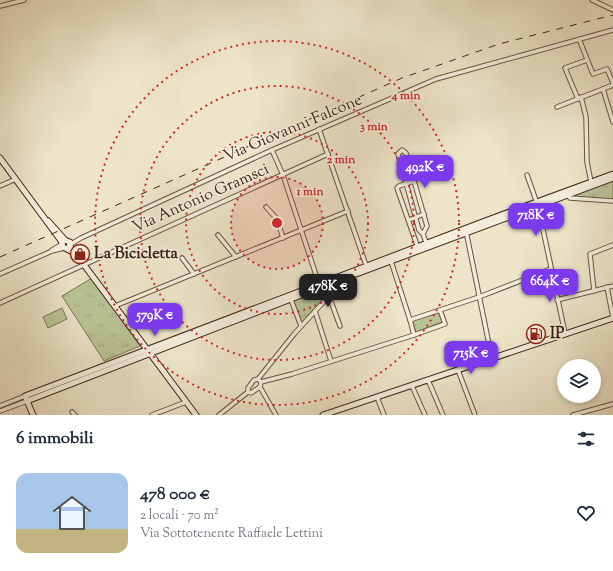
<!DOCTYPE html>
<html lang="it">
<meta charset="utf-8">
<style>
body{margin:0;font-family:"Sorts Mill Goudy",serif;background:#f2f2f3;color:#1f2937;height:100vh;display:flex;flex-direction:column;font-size:15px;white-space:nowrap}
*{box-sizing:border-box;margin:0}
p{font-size:13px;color:#747a83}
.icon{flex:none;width:22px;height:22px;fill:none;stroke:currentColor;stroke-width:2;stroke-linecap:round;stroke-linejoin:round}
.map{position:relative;height:415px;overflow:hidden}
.details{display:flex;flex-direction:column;background:#fff;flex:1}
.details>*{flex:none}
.tools{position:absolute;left:557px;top:359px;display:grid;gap:8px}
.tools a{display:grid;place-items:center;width:44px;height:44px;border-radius:50%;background:#fff;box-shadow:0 2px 6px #0003;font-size:20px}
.price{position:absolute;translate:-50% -34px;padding:0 9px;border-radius:8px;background:#7c3aed;color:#fff;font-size:13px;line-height:26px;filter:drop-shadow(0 1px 2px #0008)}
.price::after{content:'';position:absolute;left:50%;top:24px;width:12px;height:9px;margin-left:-6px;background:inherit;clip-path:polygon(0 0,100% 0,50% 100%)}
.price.active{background:#222;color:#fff}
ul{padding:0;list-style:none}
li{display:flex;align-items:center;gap:12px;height:100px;padding:0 16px}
li span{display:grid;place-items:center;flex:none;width:112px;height:80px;border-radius:12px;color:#555}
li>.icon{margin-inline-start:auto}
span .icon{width:48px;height:48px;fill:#fffc;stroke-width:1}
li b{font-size:17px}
h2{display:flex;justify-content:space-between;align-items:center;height:48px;padding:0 16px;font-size:17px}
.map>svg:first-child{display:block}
.grass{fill:url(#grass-tufts);stroke:#7c7456}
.pitch{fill:#b9c496;stroke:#7c7456}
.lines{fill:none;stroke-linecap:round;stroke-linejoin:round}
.street-casing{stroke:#6b5342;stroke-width:5.5}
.secondary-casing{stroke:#402315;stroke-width:7}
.street{stroke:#f3eddc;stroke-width:3.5}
.secondary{stroke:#f3eddc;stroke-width:5}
.rail{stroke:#402315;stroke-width:1;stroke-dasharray:7 7;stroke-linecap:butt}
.ring{fill:none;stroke:#d62828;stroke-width:2;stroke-dasharray:2 4}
.labels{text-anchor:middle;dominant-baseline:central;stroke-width:3.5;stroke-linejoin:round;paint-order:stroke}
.street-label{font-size:16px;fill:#402315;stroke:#f3eddc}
.poi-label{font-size:16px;font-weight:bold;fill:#402315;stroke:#f3eddc;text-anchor:start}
.centre{fill:#d62828;stroke:#f3eddc;stroke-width:2}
.ring-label{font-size:12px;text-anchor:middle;font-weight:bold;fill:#d62828;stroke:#f3eddc;stroke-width:3.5;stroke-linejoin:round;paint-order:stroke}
</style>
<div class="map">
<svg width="613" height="415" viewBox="0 0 613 415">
<defs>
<pattern id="grass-tufts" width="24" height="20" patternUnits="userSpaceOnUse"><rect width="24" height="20" fill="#b9c496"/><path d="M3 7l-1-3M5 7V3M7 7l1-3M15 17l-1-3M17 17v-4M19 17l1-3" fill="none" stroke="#a0a880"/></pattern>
</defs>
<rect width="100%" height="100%" fill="#ede4c9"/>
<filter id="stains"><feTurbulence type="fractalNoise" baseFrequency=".005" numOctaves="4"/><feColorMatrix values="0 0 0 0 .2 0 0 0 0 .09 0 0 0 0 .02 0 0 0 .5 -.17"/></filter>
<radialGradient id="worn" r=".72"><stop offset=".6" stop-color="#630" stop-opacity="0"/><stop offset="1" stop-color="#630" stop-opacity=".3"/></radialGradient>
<!-- grass -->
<g class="grass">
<polygon points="613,180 613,200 570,196"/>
<polygon points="92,278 140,346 104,361 62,296"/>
<polygon points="337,283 336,285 302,323 292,300"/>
<polygon points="439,312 442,322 416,332 412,321"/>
</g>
<!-- pitch -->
<polygon class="pitch" points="62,308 67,319 48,328 43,317"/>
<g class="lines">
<!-- street casing -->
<g class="street-casing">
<g id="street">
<polyline points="592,0 613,10"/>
<polyline points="0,6 24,0"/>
<polyline points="579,39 593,74 607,69 613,83"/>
<polyline points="603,89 613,122"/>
<polyline points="581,97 586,117 587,162 591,182"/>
<polyline points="578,99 565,68 587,60"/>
<polyline points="557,107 613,85"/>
<polyline points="319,129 367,268"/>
<polyline points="272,150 283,175 319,284"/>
<polyline points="527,175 538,206 565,333"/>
<polyline points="414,181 399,186 397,188 418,248"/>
<polyline points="0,186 16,179"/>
<polyline points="566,194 570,198 613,201"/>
<polyline points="266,207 277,219 283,238"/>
<polyline points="409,220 424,214"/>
<polyline points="466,231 492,359"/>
<polyline points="423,234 427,226 406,153 402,150 398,154 419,230 423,234 427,245"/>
<polyline points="218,235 236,257"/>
<polyline points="71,244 81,238 272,150 436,79 613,30"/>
<polyline points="52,250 62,244"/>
<polyline points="182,258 194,274"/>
<polyline points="391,261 410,320"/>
<polyline points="0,274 52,251 64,248"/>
<polyline points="607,287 613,318"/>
<polyline points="594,291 590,254 613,245"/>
<polyline points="329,296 340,326"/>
<polyline points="290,297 301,326"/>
<polyline points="557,300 613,286"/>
<polyline points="0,303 328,154"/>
<polyline points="115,306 348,211"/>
<polyline points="440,310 445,324 414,335 410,320 479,297 551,269"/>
<polyline points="315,311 331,361"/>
<polyline points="458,370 475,415"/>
<polyline points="258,379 261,382 260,387 251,393 248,392 248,388 254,380 258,379 295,333 329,296 340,280"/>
<polyline points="428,380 443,415"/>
<polyline points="261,382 292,374 414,335"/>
<polyline points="412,386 425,415"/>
<polyline points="260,387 276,415"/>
<polyline points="377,397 384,415"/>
<polyline points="0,406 25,396"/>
<polyline points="0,411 27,401"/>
<polyline points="72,412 75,415"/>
<polyline points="152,415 186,402"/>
<polyline points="219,415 248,392"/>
<polyline points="573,415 613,404"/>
</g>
</g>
<!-- secondary casing -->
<g class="secondary-casing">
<g id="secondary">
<polyline points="0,158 62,242"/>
<polyline points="48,221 65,240"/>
<polyline points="70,246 196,415"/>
<polyline points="69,248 70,242 64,240 62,243 63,247 73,252"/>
<polyline points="27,401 340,280 613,178"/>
<polyline points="33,415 25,396 485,221 613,174"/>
<polyline points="323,415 613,318"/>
</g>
</g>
<!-- street -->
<use href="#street" class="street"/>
<!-- secondary -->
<use href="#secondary" class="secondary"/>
<!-- rail -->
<polyline class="rail" points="0,257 402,78 499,44 613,15"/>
</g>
<!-- distance rings -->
<circle cx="277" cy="223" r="46" fill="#d62828" fill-opacity=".12"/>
<g class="ring">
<circle cx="277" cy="223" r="46"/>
<circle cx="277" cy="223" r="91"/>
<circle cx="277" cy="223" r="137"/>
<circle cx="277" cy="223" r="182"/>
</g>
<!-- icons -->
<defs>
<g id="shop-ring" transform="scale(1)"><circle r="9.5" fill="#f3eddc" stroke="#8f2418" stroke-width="1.5"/><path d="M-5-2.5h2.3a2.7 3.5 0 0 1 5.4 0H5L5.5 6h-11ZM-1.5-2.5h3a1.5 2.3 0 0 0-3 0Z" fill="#8f2418"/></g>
<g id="fuel-ring" transform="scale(1)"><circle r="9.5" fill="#f3eddc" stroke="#8f2418" stroke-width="1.5"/><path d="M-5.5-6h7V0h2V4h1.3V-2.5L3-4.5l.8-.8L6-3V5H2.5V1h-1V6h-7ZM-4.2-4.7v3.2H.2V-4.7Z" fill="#8f2418"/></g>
</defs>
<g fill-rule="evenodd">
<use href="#shop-ring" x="80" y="254"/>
<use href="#fuel-ring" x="536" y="334"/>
</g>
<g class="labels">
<!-- street labels -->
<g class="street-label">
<text transform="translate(293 129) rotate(-23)">Via Giovanni Falcone</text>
<text transform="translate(201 199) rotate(-24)">Via Antonio Gramsci</text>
</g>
<!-- poi labels -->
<g class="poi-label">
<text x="94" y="254">La Bicicletta</text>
<text x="550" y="334">IP</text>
</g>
</g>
<circle cx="277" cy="223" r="6" class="centre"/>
<g class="ring-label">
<text x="406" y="99">4 min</text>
<text x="374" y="130">3 min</text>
<text x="341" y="163">2 min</text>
<text x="310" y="195">1 min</text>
</g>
<rect width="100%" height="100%" filter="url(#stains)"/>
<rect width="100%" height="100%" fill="url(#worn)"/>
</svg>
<div class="tools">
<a><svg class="icon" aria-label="layers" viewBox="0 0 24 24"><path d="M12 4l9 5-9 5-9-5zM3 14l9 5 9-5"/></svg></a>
</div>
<b class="price" style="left:425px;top:189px">492K €</b>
<b class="price" style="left:536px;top:237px">718K €</b>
<b class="price" style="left:550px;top:303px">664K €</b>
<b class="price active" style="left:328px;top:308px">478K €</b>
<b class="price" style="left:155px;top:337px">579K €</b>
<b class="price" style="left:471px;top:375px">715K €</b>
</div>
<section class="details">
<h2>6 immobili<svg class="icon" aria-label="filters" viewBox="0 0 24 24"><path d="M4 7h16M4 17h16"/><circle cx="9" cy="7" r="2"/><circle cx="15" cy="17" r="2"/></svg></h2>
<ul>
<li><span style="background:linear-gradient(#a9c7e8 70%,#c2b280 0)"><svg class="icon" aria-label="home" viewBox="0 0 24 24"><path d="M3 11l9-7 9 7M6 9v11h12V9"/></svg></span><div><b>478 000 €</b><p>2 locali · 70 m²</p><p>Via Sottotenente Raffaele Lettini</p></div><svg class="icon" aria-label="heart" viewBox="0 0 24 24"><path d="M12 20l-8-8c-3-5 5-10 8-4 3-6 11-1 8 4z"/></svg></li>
</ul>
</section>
